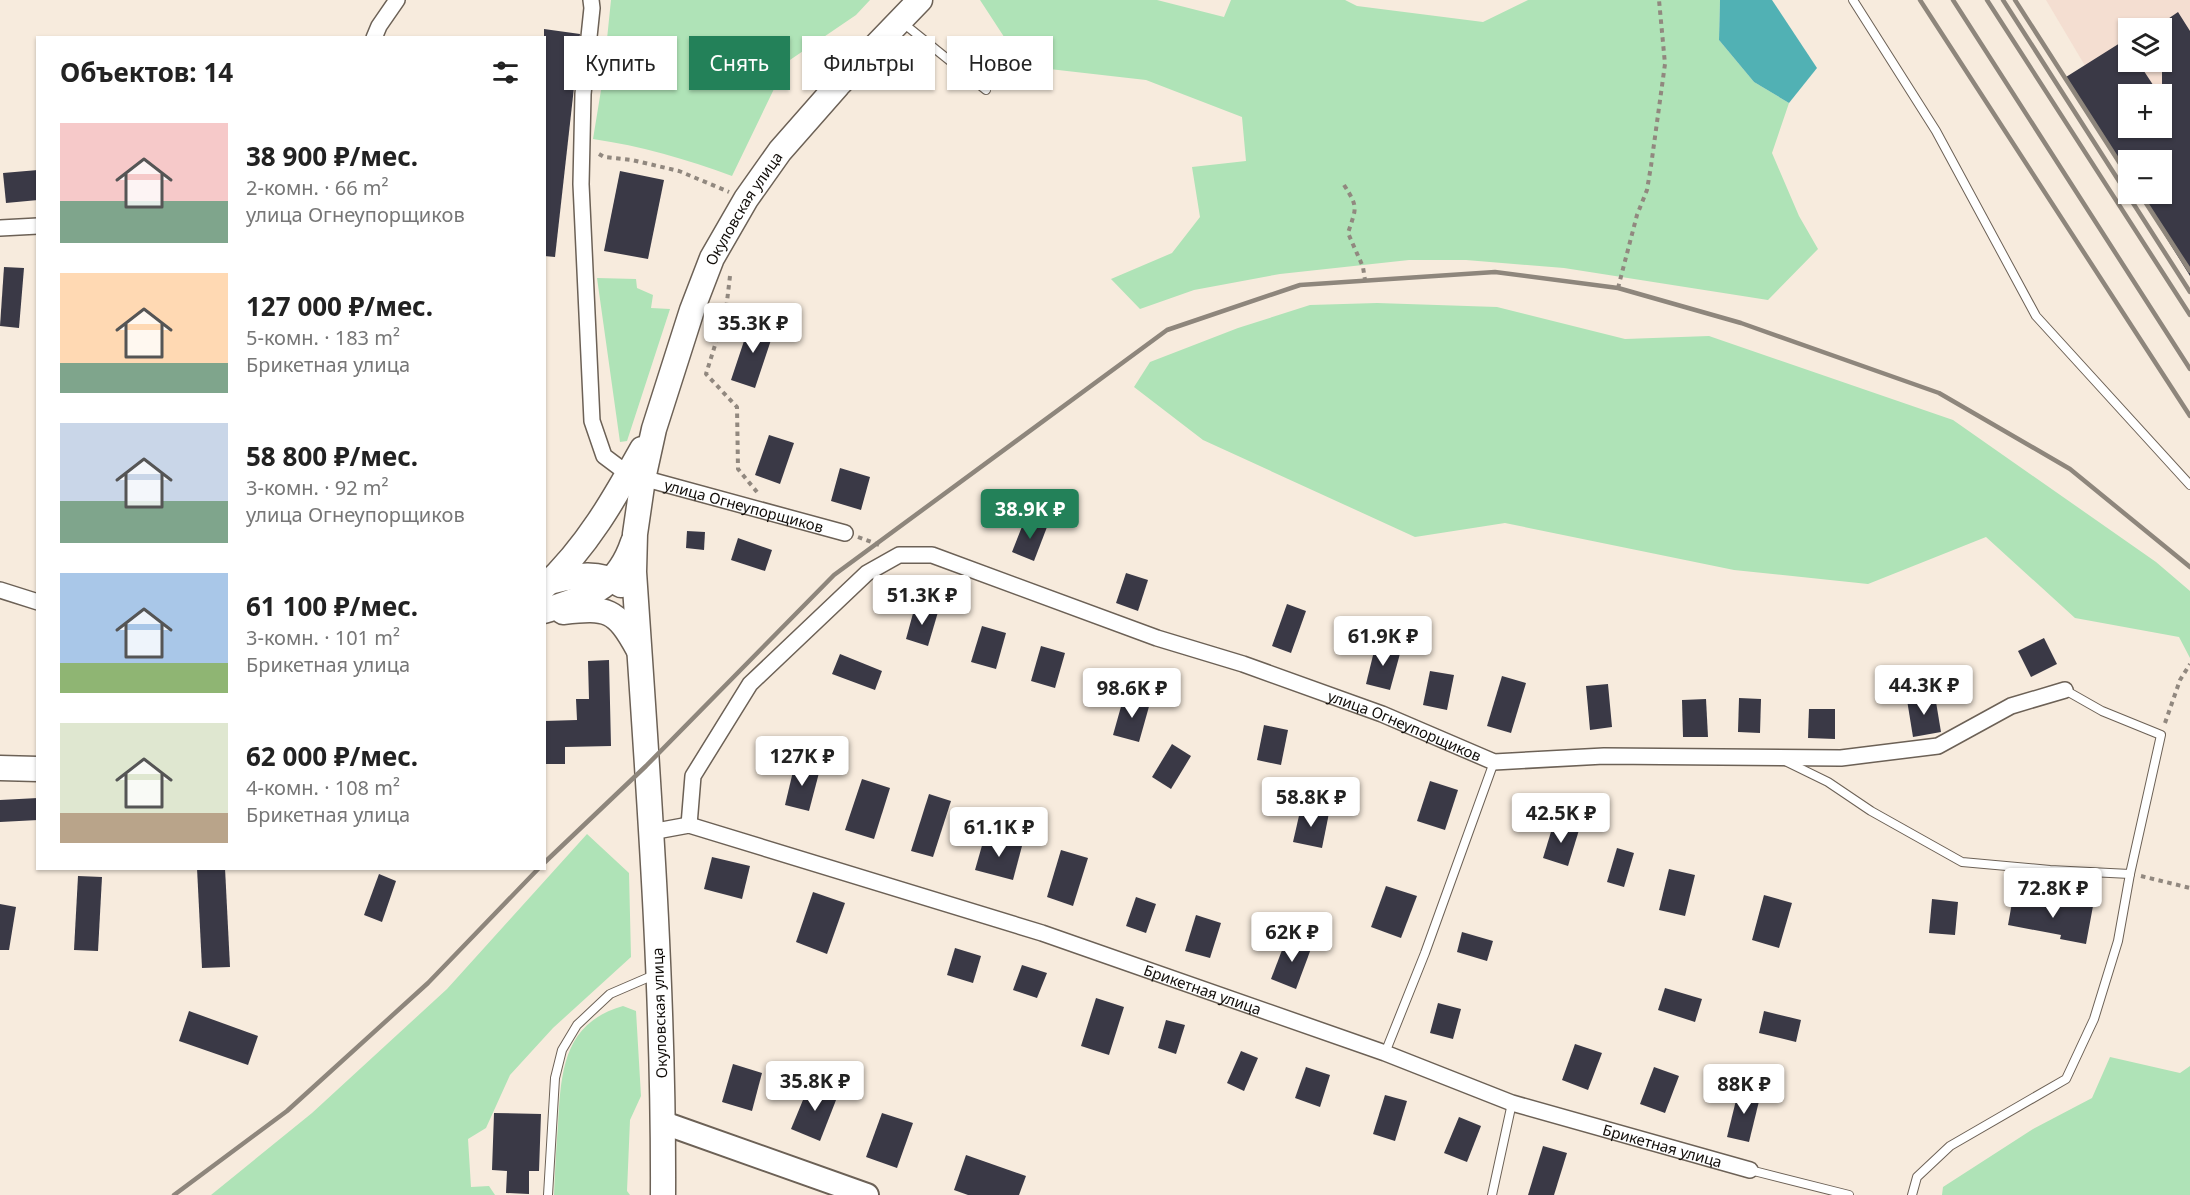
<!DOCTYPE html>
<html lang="ru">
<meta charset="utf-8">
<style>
body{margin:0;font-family:"Noto Sans",sans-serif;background:#f2f2f2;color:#222;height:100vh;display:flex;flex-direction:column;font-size:22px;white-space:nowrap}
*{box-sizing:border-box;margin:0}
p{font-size:20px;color:#767676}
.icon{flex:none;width:33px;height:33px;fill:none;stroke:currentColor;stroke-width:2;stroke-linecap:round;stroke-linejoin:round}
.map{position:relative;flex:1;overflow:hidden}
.panel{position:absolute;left:36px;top:36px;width:510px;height:834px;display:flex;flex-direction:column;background:#fff;border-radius:0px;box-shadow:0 2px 4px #0004}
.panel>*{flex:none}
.banner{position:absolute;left:564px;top:36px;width:570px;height:54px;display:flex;gap:12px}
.tools{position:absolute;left:2118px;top:18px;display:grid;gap:12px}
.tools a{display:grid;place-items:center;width:54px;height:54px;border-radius:0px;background:#fff;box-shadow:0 2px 4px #0004;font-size:30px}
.price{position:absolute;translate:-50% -51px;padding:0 14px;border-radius:6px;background:#fff;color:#222;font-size:20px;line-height:39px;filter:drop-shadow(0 2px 3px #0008)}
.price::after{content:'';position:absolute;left:50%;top:36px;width:18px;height:14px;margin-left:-9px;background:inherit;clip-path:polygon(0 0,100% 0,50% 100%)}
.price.current{background:#238159;color:#fff}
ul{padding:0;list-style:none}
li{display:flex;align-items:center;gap:18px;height:150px;padding:0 24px}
li span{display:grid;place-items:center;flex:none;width:168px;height:120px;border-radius:0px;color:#555}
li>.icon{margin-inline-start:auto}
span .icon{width:72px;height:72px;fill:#fffc;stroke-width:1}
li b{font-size:26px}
h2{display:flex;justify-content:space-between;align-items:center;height:72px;padding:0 24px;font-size:26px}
.tag{padding:0 21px;border-radius:0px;background:#fff;box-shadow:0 2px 4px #0004;font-size:21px;line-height:54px}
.tag.current{background:#238159;color:#fff}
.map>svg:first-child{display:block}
.industrial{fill:#f4ded1;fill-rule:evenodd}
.green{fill:#afe3b7}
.water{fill:#51b1b4}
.building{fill:#3a3946}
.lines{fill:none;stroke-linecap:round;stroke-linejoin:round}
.lane-casing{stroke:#6c6156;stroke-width:10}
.street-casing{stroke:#6c6156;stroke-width:18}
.secondary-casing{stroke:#6c6156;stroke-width:26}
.primary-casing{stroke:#6c6156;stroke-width:27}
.path{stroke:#91887f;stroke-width:4;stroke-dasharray:4.5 4.5;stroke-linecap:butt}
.lane{stroke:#fff;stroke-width:8}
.street{stroke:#fff;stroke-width:15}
.secondary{stroke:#fff;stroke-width:22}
.primary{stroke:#fff;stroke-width:24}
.rail{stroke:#8e867c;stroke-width:4.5}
.labels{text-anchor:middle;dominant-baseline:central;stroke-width:6;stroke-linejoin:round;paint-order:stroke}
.street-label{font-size:15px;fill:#100c08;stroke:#fff}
</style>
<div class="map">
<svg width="2190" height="1195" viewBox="0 0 2190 1195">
<rect width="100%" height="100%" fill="#f7ebdd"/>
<!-- industrial -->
<path class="industrial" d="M2046,0H2190V244L2160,194L2162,160H2141ZM2128,28H2162V62H2128ZM2128,94H2162V128H2128Z"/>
<!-- green -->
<g class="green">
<path d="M611,0H870L856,15L787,62L732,176C686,159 641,146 593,139L603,78Z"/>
<polygon points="980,0 1157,0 1224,17 1231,0 1345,0 1357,6 1483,22 1528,0 1720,0 1719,40 1754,82 1789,103 1772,153 1799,216 1818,249 1768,300 1564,268 1466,260 1409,260 1280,274 1194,290 1140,309 1111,279 1172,253 1200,217 1192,167 1246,161 1242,117 1146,80 1023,66"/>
<polygon points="597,278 636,279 637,288 653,295 651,308 670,309 627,441 620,442"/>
<polygon points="1377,303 1497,307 1625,339 1709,336 1953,420 2156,562 2190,591 2190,658 2179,637 2075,618 1986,537 1868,584 1734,570 1505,523 1415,537 1203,440 1134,387 1150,362 1238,328 1310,305"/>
<polygon points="587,834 629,873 631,957 553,1028 510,1075 486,1128 468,1139 471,1187 489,1186 495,1195 211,1195 312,1113 447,989"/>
<path d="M623,1006L636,1011L641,1096L630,1120L627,1191L630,1195H554C555,1172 556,1149 558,1125C561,1072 563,1023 623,1006Z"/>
<polygon points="2110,1057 2180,1073 2190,1066 2190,1195 1942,1195 1943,1187 2033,1129 2092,1098"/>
</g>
<!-- water -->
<polygon class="water" points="1720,0 1772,0 1817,68 1789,103 1754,82 1719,40"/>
<!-- building -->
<g class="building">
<polygon points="2178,12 2190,31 2190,276 2139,194 2162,194 2162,160 2118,160 2066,77 2128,38 2128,62 2138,62 2159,94 2128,94 2128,128 2162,128 2162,23"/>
<polygon points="544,29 580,34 555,257 544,256"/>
<polygon points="38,170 38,200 6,203 3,173"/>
<polygon points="620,171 664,180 648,259 604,251"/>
<polygon points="4,267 24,268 19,328 0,326"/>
<polygon points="751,320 775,328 755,388 731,380"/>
<polygon points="769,435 794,443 780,484 755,475"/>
<polygon points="840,468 870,477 861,510 831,501"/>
<polygon points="1025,519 1047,527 1034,561 1012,552"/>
<polygon points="687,531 705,532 704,550 686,548"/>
<polygon points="738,538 772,550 765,571 731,560"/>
<polygon points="1126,573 1148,580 1138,611 1116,603"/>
<polygon points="1287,604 1306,611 1291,653 1272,646"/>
<polygon points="915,606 938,612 928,646 906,639"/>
<polygon points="982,626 1006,633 996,669 971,662"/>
<polygon points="2044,638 2057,664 2031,677 2018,651"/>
<polygon points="1376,643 1401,650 1390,690 1366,684"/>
<polygon points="1041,646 1065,653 1055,688 1031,681"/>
<polygon points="840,654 882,671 875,690 832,674"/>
<polygon points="609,660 611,746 565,747 565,764 544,764 544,721 577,720 576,699 589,699 588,661"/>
<polygon points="1430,671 1454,675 1447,710 1423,705"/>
<polygon points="1502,676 1526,683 1511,733 1487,726"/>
<polygon points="1608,684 1612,727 1590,730 1586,686"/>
<polygon points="1124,696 1150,703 1139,742 1113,735"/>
<polygon points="1935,696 1941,732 1913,737 1907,700"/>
<polygon points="1739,698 1761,699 1760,733 1738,732"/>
<polygon points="1706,699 1708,737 1683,737 1682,700"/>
<polygon points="1809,709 1835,709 1835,739 1808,738"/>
<polygon points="1264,725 1288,730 1281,765 1257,760"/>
<polygon points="1172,744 1191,756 1171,789 1152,777"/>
<polygon points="795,763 820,769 809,811 785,805"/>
<polygon points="862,779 890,788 874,839 845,830"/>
<polygon points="1430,781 1458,790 1445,830 1417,821"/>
<polygon points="929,794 951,801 933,857 911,851"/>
<polygon points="38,798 38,820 0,822 0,800"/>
<polygon points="1301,807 1329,813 1322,848 1293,842"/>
<polygon points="1554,822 1579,830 1568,866 1543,858"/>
<polygon points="985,835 1022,846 1013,880 975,870"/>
<polygon points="1617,848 1634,853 1624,887 1607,882"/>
<polygon points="1061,850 1088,858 1073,906 1047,897"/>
<polygon points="712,857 750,866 742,899 704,889"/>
<polygon points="197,868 225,868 230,967 202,968"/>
<polygon points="1669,869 1695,875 1685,916 1659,910"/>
<polygon points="379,874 396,881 382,922 364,915"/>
<polygon points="78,876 102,877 98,951 74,950"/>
<polygon points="1386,886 1417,896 1401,938 1371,927"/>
<polygon points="813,892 845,903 827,954 796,942"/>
<polygon points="1764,895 1792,903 1779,948 1752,940"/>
<polygon points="1136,897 1156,904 1146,933 1126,926"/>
<polygon points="2013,897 2066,907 2067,902 2093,906 2086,944 2060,939 2061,935 2008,925"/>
<polygon points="1932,899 1958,902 1955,935 1929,933"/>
<polygon points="0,904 16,907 9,950 0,950"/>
<polygon points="1196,915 1221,923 1210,958 1185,951"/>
<polygon points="1462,932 1493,941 1487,961 1457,952"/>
<polygon points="1287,937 1312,946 1296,989 1271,979"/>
<polygon points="955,948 981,956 973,983 947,975"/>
<polygon points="1022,965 1047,973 1037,998 1013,990"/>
<polygon points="1665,988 1702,999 1695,1022 1658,1010"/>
<polygon points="1096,998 1124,1007 1109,1055 1081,1046"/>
<polygon points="1438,1003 1461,1009 1453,1039 1430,1033"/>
<polygon points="189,1011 258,1036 248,1065 179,1041"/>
<polygon points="1764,1011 1801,1020 1796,1042 1759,1033"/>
<polygon points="1166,1020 1185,1025 1176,1054 1158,1048"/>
<polygon points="1575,1044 1602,1053 1588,1090 1562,1080"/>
<polygon points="1241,1051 1258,1058 1244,1091 1227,1083"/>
<polygon points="733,1064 762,1073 752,1111 722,1102"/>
<polygon points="1306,1067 1330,1075 1320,1107 1295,1098"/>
<polygon points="1654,1067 1679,1076 1665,1113 1640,1104"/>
<polygon points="810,1083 838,1095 820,1141 791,1129"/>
<polygon points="1739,1088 1761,1093 1749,1142 1727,1137"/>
<polygon points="1385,1095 1407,1101 1395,1141 1373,1134"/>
<polygon points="494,1113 541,1114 539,1171 529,1171 529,1194 506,1193 507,1171 492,1170"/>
<polygon points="882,1113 913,1123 897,1168 866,1157"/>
<polygon points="1459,1117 1481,1126 1467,1162 1444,1153"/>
<polygon points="1543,1146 1567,1153 1554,1195 1528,1195"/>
<polygon points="966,1155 1026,1176 1019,1195 968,1195 954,1190"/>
</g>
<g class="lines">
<!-- lane casing -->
<g class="lane-casing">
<g id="lane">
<polyline points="1853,0 1936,131 2036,316 2190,485"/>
<polyline points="903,23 986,90"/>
<polyline points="1785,761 1828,782 1871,811 1962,862 2050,870 2130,874"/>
<polyline points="1385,1053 1425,953 1494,762"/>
<polyline points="1750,1170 1849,1195"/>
<polyline points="548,1195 555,1078 562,1050 577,1025 610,994 654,975"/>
<polyline points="1492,1195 1512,1103"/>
<polyline points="1912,1195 1917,1177 1950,1146 2066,1079 2094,1019 2118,941 2130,874 2161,735 2102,711 2065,690"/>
</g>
</g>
<!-- street casing -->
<g class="street-casing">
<g id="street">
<path id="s1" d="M591,0L592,8L583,94L581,184L592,421L604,456L628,474L845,533"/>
<polyline points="374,38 379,26 397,0"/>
<polyline points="0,228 38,226"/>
<polyline points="0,590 38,602"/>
<path id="s2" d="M689,825L693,776L750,684L867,573L899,555H932L1157,638L1243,664L1382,714L1494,762L1604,756L1841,758L1938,746L2011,706L2065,690"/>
<path id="s3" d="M651,832L689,825L1042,933L1385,1053L1512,1103L1750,1170"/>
</g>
</g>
<!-- secondary casing -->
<g class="secondary-casing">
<polyline id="secondary" points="664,1123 867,1195"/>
</g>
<!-- primary casing -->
<g class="primary-casing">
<g id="primary">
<path d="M549,582C575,576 597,570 621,585"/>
<path d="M544,587C587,547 614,499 642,449"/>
<path d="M544,611C588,596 617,590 633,542"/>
<path d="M563,612C608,607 616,609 638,649"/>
<polyline points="0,768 38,769"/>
<path id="s4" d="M663,1195C664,987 648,779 634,572L635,534L643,479L654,429L692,310L712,258L746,199L780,151L838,85L920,0"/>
</g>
</g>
<!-- path -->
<g class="path">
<polyline points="599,154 604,157 632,160 679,171 729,192"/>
<path d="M1344,185C1359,208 1356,208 1348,233L1363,267L1365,280"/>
<polyline points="730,276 726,310 706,374 737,407 738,469 757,492"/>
<polyline points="1618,288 1637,215 1647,190 1651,166 1665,64 1659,0"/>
<polyline points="858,537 882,546"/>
<polyline points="2165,723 2180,680 2190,664"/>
<polyline points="2141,876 2190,888"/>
</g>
<!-- lane -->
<use href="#lane" class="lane"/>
<!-- street -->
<use href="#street" class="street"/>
<!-- secondary -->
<use href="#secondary" class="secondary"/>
<!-- primary -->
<use href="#primary" class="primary"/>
<!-- rail -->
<g class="rail">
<polyline points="1920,0 2190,416"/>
<polyline points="1953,0 2190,369"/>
<polyline points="1987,0 2190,315"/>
<polyline points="2003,0 2190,292"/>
<polyline points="2015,0 2128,176"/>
<polyline points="2140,194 2190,271"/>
<polyline points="544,863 646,766 834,575 1167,330 1300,285 1495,272 1618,288 1741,323 1939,393 2070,469 2190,567"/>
<polyline points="174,1195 287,1111 428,983 539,868"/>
</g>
</g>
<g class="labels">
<!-- street labels -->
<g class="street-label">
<text stroke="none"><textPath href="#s4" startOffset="1008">Окуловская улица</textPath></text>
<text stroke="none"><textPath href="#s1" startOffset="609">улица Огнеупорщиков</textPath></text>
<text stroke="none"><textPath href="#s2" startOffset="891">улица Огнеупорщиков</textPath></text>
<text stroke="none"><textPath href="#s3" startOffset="578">Брикетная улица</textPath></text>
<text transform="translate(659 1013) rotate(-92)">Окуловская улица</text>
<text stroke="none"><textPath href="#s3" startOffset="1064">Брикетная улица</textPath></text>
</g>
</g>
</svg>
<div class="tools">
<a><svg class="icon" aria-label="layers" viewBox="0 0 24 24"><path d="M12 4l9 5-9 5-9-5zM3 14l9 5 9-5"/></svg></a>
<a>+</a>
<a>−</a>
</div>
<b class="price" style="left:753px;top:354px">35.3K ₽</b>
<b class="price current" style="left:1030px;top:540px">38.9K ₽</b>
<b class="price" style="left:922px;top:626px">51.3K ₽</b>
<b class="price" style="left:1383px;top:667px">61.9K ₽</b>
<b class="price" style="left:1924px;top:716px">44.3K ₽</b>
<b class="price" style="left:1132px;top:719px">98.6K ₽</b>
<b class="price" style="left:802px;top:787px">127K ₽</b>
<b class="price" style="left:1311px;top:828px">58.8K ₽</b>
<b class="price" style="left:1561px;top:844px">42.5K ₽</b>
<b class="price" style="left:999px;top:858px">61.1K ₽</b>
<b class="price" style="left:2053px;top:919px">72.8K ₽</b>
<b class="price" style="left:1292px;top:963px">62K ₽</b>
<b class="price" style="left:815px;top:1112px">35.8K ₽</b>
<b class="price" style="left:1744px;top:1115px">88K ₽</b>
<div class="banner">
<a class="tag">Купить</a>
<a class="tag current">Снять</a>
<a class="tag">Фильтры</a>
<a class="tag">Новое</a>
</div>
<section class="panel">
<h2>Объектов: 14<svg class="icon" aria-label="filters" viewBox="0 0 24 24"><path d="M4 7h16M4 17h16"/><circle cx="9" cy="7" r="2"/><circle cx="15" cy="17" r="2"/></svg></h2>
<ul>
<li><span style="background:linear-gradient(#f6c9c9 65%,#7fa58c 0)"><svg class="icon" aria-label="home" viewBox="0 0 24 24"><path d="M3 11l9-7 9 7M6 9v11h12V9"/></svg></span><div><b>38 900 ₽/мес.</b><p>2-комн. · 66 m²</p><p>улица Огнеупорщиков</p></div></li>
<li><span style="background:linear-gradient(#ffd9b3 75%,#7fa58c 0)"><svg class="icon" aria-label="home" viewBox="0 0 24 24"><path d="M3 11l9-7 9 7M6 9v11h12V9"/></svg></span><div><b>127 000 ₽/мес.</b><p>5-комн. · 183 m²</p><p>Брикетная улица</p></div></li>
<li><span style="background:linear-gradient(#c9d6e8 65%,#7fa58c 0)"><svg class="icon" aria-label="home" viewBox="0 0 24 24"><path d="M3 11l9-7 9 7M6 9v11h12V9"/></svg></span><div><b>58 800 ₽/мес.</b><p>3-комн. · 92 m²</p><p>улица Огнеупорщиков</p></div></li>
<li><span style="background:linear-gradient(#a9c7e8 75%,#8fb573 0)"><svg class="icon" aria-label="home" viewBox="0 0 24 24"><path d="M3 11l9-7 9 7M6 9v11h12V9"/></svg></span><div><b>61 100 ₽/мес.</b><p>3-комн. · 101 m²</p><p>Брикетная улица</p></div></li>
<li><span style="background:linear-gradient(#dfe7d0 75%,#b9a48a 0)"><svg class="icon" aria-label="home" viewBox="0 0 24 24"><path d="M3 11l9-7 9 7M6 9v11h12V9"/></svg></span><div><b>62 000 ₽/мес.</b><p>4-комн. · 108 m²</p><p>Брикетная улица</p></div></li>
</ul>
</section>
</div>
